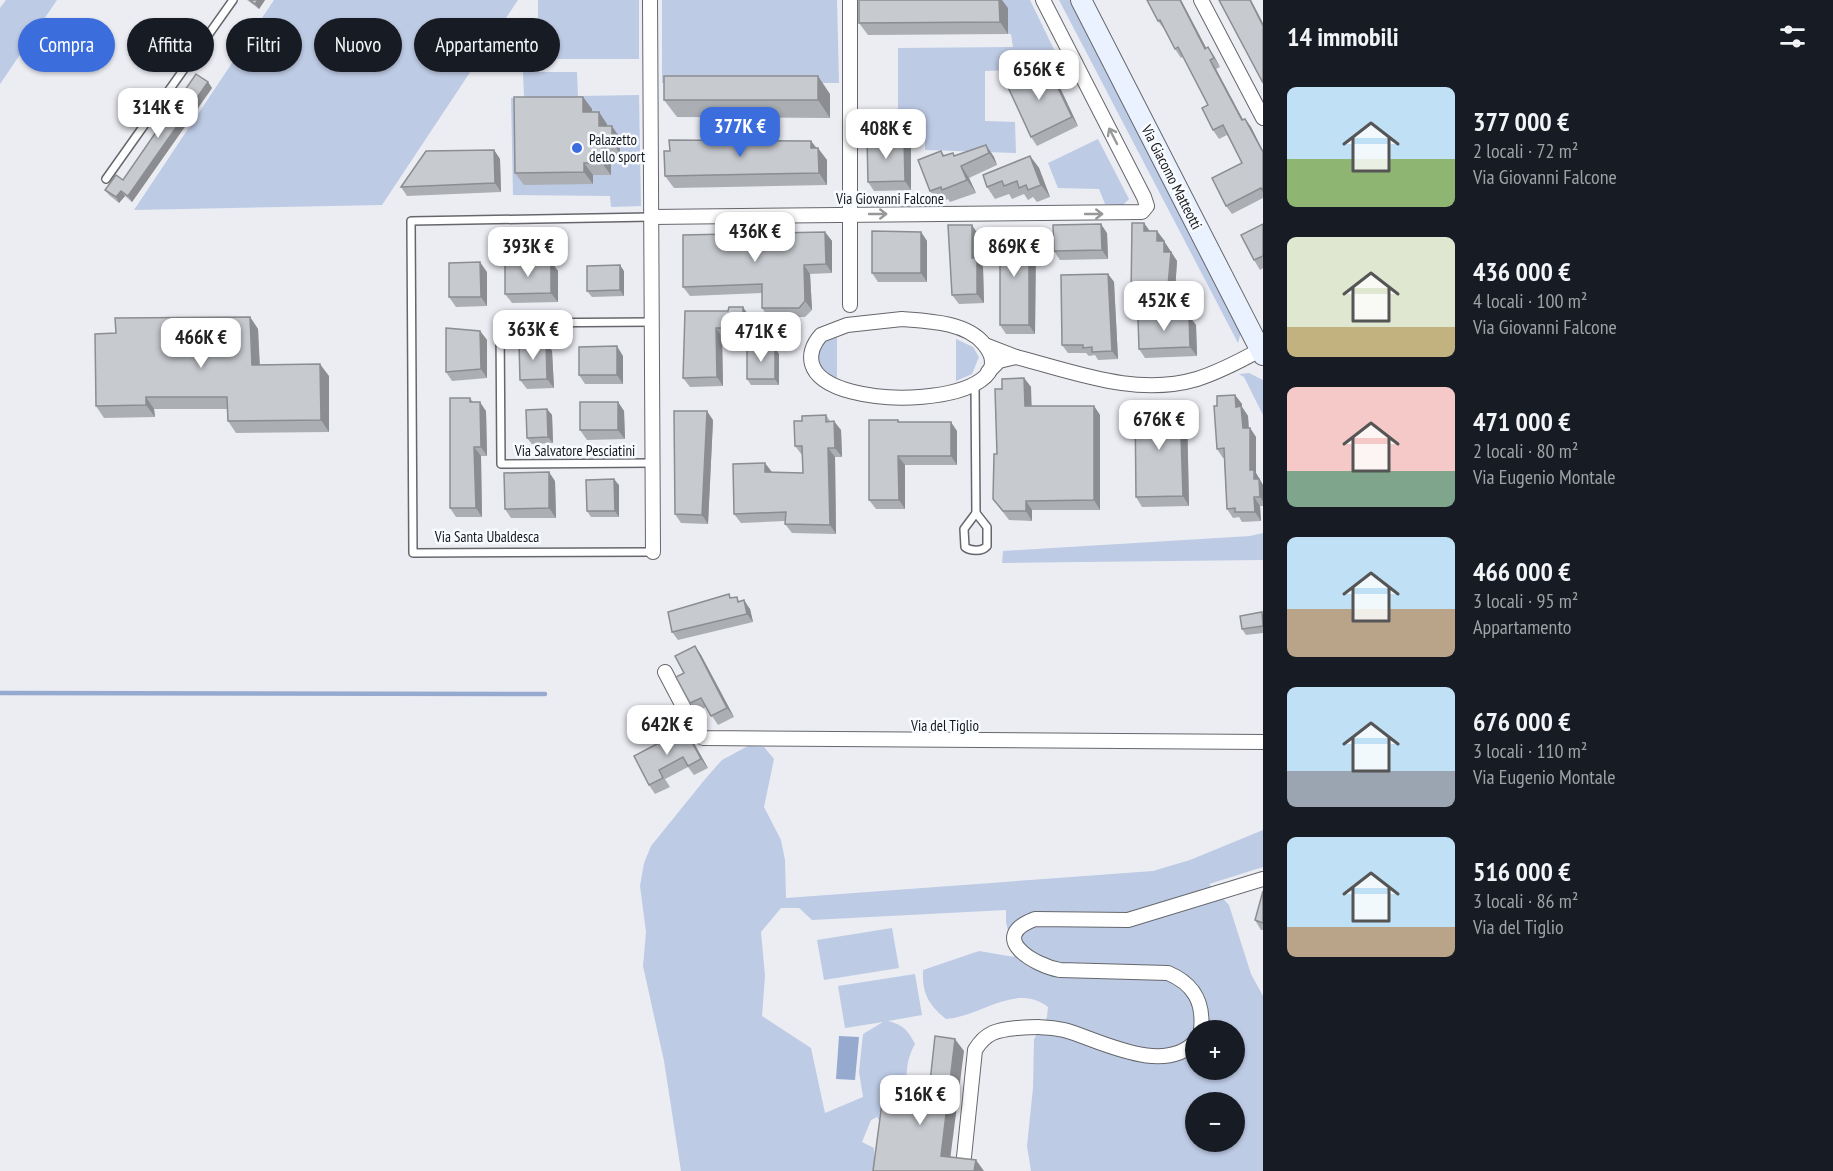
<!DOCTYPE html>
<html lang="it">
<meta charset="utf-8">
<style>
body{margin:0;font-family:"PT Sans Narrow",sans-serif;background:#20242c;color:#f1f3f6;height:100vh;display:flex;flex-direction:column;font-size:22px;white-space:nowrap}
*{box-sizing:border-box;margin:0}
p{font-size:20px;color:#9ea1a6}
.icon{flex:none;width:33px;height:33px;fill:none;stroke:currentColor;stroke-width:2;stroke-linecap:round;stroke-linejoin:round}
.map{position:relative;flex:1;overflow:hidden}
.panel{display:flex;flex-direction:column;background:#171b24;width:570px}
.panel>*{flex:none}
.top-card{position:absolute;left:18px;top:18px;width:570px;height:54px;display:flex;gap:12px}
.buttons{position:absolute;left:1185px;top:1020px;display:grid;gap:12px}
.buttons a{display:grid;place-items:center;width:60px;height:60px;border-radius:50%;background:#171b24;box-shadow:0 2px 4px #0004;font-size:30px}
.price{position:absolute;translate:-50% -51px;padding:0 14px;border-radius:12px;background:#fff;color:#222;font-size:20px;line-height:39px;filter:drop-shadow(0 2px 3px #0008)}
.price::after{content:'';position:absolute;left:50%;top:36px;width:18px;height:14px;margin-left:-9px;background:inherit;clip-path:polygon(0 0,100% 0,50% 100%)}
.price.current{background:#3c6ddd;color:#fff}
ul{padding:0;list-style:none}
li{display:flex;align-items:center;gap:18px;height:150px;padding:0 24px}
li span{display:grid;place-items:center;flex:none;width:168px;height:120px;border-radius:9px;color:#555}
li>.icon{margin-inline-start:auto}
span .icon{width:72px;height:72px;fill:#fffc;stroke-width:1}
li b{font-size:26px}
h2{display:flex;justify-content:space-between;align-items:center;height:72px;padding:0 24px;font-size:26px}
.tag{padding:0 21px;border-radius:27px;background:#171b24;box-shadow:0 2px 4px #0004;font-size:21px;line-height:54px}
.tag.current{background:#3c6ddd;color:#fff}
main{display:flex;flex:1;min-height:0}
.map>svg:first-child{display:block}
.green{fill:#becbe5;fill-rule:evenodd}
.water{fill:#96aad0}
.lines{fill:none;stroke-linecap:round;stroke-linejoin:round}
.stream{stroke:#96aad0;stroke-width:4.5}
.service-casing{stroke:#65676c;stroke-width:10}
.minor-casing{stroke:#65676c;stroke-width:16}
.secondary-casing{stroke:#65676c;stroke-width:22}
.service{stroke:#fff;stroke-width:7}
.minor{stroke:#fff;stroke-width:14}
.secondary{stroke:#ebf2ff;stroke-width:20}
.wall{fill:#abaeb2}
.shaded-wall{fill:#8b8d91}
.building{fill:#c7cacf;stroke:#8b8d91;stroke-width:1.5}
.oneway{stroke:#979898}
.poi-dot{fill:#3c6ddd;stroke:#f8fbff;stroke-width:2}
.labels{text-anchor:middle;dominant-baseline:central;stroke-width:5;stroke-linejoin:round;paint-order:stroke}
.poi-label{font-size:15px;fill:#18191b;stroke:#f8fbff;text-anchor:start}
.street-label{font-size:15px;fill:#18191b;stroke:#f8fbff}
</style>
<main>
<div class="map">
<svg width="1263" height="1171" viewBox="0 0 1263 1171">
<rect width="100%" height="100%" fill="#ebedf3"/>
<!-- green -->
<g class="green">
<polygon points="6,0 57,0 0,84 0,8"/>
<polygon points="274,0 518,0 382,205 134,210"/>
<rect x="538" y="0" width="101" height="59"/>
<polygon points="662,0 837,0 839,83 662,83"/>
<polygon points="967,0 1030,0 1063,68 985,71 985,121 1015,122 1016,153 925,150 925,130 898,130 898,48 1013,47 1011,34 1008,34 1008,9"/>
<polygon points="1059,0 1071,0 1241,332 1238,343"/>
<polygon points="523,72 577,72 578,96 639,95 641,206 611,207 610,196 513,195 511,98 524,97"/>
<polygon points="1098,139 1129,199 1123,205 1105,204 1099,189 1058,188 1048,163"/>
<path d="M837,337V378C821,373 812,358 823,343Z"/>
<polygon points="956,339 973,347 979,357 972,374 956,381"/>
<polygon points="1249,373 1263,380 1263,415 1244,377 1239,374"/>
<polygon points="1263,533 1263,560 1002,563 1003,551 1250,536"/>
<path d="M748,746L764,747L774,759L764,807L781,840L785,860L786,898L1153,871L1190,860L1263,830V867L1209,884L1229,905L1251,974L1263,996V1171H1031L1027,1146L1033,1088L1034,1039L1047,1017L1048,1007C1015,982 980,1017 946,1019C928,1004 922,993 923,970L979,951L1014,957L1006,922V910L812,920L799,908H781L761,932L765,976L762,1016L811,1048L825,1113L863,1097L859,1072L863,1034L883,1022L845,1028L838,986L915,974L922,1015L888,1021C903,1025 908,1030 915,1044C900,1070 912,1089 901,1110C898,1116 888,1121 883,1126L877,1117L871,1120L862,1142L874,1148L875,1171H681L664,1061L643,966L646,932L640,886L644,863L651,846L706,778L722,760ZM1196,1030H1234V1070H1196ZM1196,1102H1234V1142H1196Z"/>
<polygon points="892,928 899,968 824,980 817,940"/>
</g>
<!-- water -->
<polygon class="water" points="839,1036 859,1037 855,1080 836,1079"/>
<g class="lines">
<!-- stream -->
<polyline class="stream" points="0,693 545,694"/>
<!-- service casing -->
<g class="service-casing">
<g id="service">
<polyline points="106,179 233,0"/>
<polyline points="651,217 411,221 413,553 653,552"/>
<polyline points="652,322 500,323 501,464 653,463"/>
<polyline points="975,385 976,513"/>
<path d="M976,513L987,527V546C982,552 970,551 965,547L964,529Z"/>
</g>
</g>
<!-- minor casing -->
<g class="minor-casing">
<g id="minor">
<polyline points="650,0 653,552"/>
<polyline points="850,0 850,305"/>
<polyline points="1201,0 1263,118"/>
<polyline points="651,217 1142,212 1147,206 1144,197 1043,0"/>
<path d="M902,319C928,321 966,322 984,344C1035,405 827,417 812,364C809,353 814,343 821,335L847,325Z"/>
<polyline points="985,345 1016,357 999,361 988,372"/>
<path d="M1016,357C1075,372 1136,397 1197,379C1219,372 1240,361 1260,350"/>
<polyline points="665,672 695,729 703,738 1263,742"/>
<path d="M1201,1030C1204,1002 1194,984 1168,973L1060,970C1033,965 987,937 1035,919L1128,920L1263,879"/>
<path d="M964,1157L975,1050C986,1032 997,1030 1017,1028C1033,1027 1048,1026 1064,1030C1098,1039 1163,1077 1196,1041"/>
</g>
</g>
<!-- secondary casing -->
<g class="secondary-casing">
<polyline id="secondary" points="1081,0 1263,355"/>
</g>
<!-- service -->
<use href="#service" class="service"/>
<!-- minor -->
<use href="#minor" class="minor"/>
<!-- secondary -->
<use href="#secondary" class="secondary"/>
</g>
<!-- wall -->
<g class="wall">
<polygon points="247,0 265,0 259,9"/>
<polygon points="1181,0 1206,48 1214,56 1220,67 1216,69 1243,120 1245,119 1251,127 1263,151 1263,198 1232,214 1226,206 1242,163 1227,135 1219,139 1213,130 1208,105 1183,57 1181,58 1175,49 1164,29 1158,21"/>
<polygon points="1008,8 1008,34 868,35 859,23"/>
<polygon points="1047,65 1054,75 1078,126 1037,146 1031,137"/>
<polygon points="208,82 212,88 132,202 125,196 119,203 109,195 105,190 123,180"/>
<polygon points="830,94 830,118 677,117 664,100"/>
<polygon points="583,97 592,109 592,112 599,112 607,126 620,138 620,154 611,154 611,175 593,175 593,184 524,185 515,173"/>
<polygon points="811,141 827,160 827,185 674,188 665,176"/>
<polygon points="986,145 994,157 997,165 969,178 976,193 950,202 948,199 939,203 930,191 941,151 945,156 955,156"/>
<polygon points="911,147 911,190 874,191 868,182"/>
<polygon points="494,150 500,159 501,192 407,196 401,187"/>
<polygon points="1030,156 1039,168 1050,197 1037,202 1033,197 1028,200 1024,194 1012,199 1009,194 995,199 987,187"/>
<polygon points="1144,223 1150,231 1157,231 1177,261 1174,306 1137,305 1131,296"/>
<polygon points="1263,224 1263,268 1260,270 1254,260"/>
<polygon points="825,232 832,241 832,273 810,274 812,310 805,317 768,317 762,308 762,293 690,296 683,287"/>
<polygon points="921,232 927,241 927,282 878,282 872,273"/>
<polygon points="1107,233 1108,259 1060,260 1054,251"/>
<polygon points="978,234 979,261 983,267 984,303 959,304 952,295"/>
<polygon points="1036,239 1035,334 1006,334 1000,325"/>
<polygon points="551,262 558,271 558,302 512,303 505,294"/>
<polygon points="624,271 624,296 592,297 587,291"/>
<polygon points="487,272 487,306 456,307 449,297"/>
<polygon points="1108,274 1114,282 1118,359 1098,360 1095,355 1089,356 1086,353 1068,353 1062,345"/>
<polygon points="685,311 749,316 749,337 722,337 723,386 690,387 683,378"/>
<polygon points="1189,316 1196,325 1197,356 1145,358 1139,349"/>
<polygon points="250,317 258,329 260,365 329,376 329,432 236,433 228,421 227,409 154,409 155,417 104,418 96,406 116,333"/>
<polygon points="480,331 487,340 487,378 452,381 446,372"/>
<polygon points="546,342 552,351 554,388 527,389 520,380"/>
<polygon points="779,354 779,385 751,385 747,379"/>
<polygon points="623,356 623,384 585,384 579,375"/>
<polygon points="1024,378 1031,387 1031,406 1094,406 1100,415 1100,510 1032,510 1032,521 1009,520 993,499 1002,389"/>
<polygon points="1235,395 1242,404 1242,407 1248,416 1249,428 1250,428 1256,437 1256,473 1263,485 1263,506 1260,506 1261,521 1242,522 1239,517 1233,518 1227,509 1224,458 1223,458 1217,449 1217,406"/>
<polygon points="470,398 473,402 486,411 487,456 481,456 482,517 456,517 450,508"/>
<polygon points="618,402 624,411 625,439 587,440 580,430"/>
<polygon points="547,409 552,415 553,443 532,444 527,438"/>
<polygon points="1187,413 1189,506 1142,507 1136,497"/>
<polygon points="826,415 830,421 841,430 842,457 835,457 836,534 792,533 785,524 785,521 741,523 734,514 772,472 803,473 802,455 795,446 802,421"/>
<polygon points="713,420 708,524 681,523 675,514"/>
<polygon points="898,420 900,422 957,431 957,465 905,465 905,509 876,509 869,500"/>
<polygon points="555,481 556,518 511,518 505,509"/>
<polygon points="619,485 619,517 591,517 587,511"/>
<polygon points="732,598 740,601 750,609 753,622 678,640 672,632"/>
<polygon points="1263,614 1263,633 1246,635 1242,629"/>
<polygon points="695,646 701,655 734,717 718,725 706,707 696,713 690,703 684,673"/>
<polygon points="685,729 691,738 708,768 694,775 688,767 665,779 670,787 655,794 649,785"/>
<polygon points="1263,891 1263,930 1261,930 1255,920"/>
</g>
<!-- shaded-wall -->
<g class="shaded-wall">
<polygon points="258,0 265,0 259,9 255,4"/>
<polygon points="999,0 1002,0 1008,8 1008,34 1000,22"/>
<polygon points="1180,0 1181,0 1211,57 1205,49"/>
<polygon points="1250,0 1251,0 1263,23 1263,26"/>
<polygon points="1208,47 1214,56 1220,67 1214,58"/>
<polygon points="1210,60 1216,69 1248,129 1242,120"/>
<polygon points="1047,65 1054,75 1078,126 1072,117"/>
<polygon points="818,76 830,94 830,118 818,100"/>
<polygon points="208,82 212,88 132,202 128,196"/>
<polygon points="583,97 592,109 592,124 583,112"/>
<polygon points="599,112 607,124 607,138 599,126"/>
<polygon points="1245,119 1251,127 1263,151 1263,153"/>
<polygon points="612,126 620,138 620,154 612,141"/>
<polygon points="904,138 911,147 911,190 905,181"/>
<polygon points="811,141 818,151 818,148 827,160 827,185 819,173 811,148"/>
<polygon points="602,142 611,154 611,175 602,163"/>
<polygon points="986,145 994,157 997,165 989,153"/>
<polygon points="494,150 500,159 501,192 495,183"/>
<polygon points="953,153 969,178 976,193 967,180"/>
<polygon points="1030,156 1039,168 1050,197 1041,185"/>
<polygon points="584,163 593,175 593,184 584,172"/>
<polygon points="121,191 125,196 119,203 116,197"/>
<polygon points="1144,223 1150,232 1144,231"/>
<polygon points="1101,224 1107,233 1108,259 1102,250"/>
<polygon points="972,225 978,234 979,261 983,267 984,303 977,294 972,258"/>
<polygon points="1029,230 1036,239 1035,334 1029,325"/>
<polygon points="1157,231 1164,240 1164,250 1157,241"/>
<polygon points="825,232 832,241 832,273 826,264"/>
<polygon points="921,232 927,241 927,282 921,273"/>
<polygon points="1164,241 1177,261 1174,306 1167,297"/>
<polygon points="480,262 487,272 487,306 481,297"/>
<polygon points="551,262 558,271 558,302 551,293"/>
<polygon points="620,265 624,271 624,296 620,290"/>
<polygon points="804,265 810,274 812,310 805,301"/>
<polygon points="1108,274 1114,282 1118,359 1112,351"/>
<polygon points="743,307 749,316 749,337 743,328"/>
<polygon points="1189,316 1196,325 1197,356 1190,347"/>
<polygon points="250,317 258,329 260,377 252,365"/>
<polygon points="716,328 722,337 723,386 717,377"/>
<polygon points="480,331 487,340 487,378 481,369"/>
<polygon points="546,342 552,351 554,388 547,379"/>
<polygon points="617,346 623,356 623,384 617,375"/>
<polygon points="775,348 779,354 779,385 775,379"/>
<polygon points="320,364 329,376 329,432 321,420"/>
<polygon points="1024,378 1031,387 1032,415 1025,406"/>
<polygon points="1235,395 1242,404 1242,407 1248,416 1249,438 1243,428 1236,407"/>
<polygon points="146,397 154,409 155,417 146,405"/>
<polygon points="480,402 486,411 487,456 481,447"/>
<polygon points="618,402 624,411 625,439 618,430"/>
<polygon points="1180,404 1187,413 1189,506 1183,496"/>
<polygon points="1094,406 1100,415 1100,510 1094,500"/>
<polygon points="547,409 552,415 553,443 548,437"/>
<polygon points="707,411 713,420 708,524 702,515"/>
<polygon points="834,421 841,430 842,457 835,448"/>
<polygon points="951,422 957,431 957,465 951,456"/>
<polygon points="1250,428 1256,437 1256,473 1263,485 1263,501 1260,497 1250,470"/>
<polygon points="474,447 481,456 482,517 476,508"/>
<polygon points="828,448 835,457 836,534 830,525"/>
<polygon points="898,456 905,465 905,509 899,500"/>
<polygon points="765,463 772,472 765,472"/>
<polygon points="549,472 555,481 556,518 549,508"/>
<polygon points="614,479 619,485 619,517 615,511"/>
<polygon points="1254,497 1260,506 1261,521 1255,512"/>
<polygon points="1026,501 1032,510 1032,521 1026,511"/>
<polygon points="744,600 750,609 753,622 747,614"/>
<polygon points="695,646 701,655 734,717 727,708"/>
<polygon points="685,729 691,738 708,768 701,759"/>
<polygon points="955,1039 964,1051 949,1168 941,1156"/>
<polygon points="976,1160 984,1171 974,1171"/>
</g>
<!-- building -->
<g class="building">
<polygon points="250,0 258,0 255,4"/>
<polygon points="859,0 999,0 1000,22 859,23"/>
<polygon points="1147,0 1180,0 1205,49 1208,47 1214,58 1210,60 1242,120 1245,119 1263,152 1263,191 1261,188 1226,206 1212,178 1242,163 1223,125 1213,130 1202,108 1208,105 1178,47 1175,49 1160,20 1158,21"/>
<polygon points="1219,0 1250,0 1263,26 1263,83"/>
<polygon points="1047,65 1072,117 1031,137 1007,85"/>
<polygon points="196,74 208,82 128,196 121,191 116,197 105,190 116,175 123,180"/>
<rect x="664" y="76" width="154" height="24"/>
<polygon points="514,97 583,97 583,112 599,112 599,126 612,126 612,141 602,142 602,163 584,163 584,172 515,173"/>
<polygon points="867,138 904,138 905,181 868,182"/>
<polygon points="669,140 811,141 811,148 818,148 819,173 665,176 664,151 670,151"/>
<polygon points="986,145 989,153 961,166 967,180 942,190 941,187 930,191 918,160 941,151 943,156 953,153 954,156"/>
<polygon points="494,150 495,183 401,187 426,151"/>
<polygon points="1030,156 1041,185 1028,190 1026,185 1019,188 1017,181 1004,186 1002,181 987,187 983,175"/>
<polygon points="1132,223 1144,223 1144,231 1157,231 1157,241 1164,241 1164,252 1171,252 1167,297 1131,296"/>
<polygon points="1101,224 1102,250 1054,251 1053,225"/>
<polygon points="1263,224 1263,256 1254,260 1241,235"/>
<polygon points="948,225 972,225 972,258 977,258 977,294 952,295"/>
<rect x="1000" y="230" width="29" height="95"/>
<polygon points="872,231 921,232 921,273 872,273"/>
<polygon points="825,232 826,264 804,265 805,301 799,308 762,308 762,284 683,287 683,235"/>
<polygon points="480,262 481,297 449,297 449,263"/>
<polygon points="505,262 551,262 551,293 505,294"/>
<polygon points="620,265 620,290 587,291 587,266"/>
<polygon points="1108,274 1112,351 1092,352 1092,347 1083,348 1083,345 1062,345 1061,275"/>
<polygon points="729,307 743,307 743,328 716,328 717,377 683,378 685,311 728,311"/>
<polygon points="1189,316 1190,347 1139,349 1138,318"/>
<polygon points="250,317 252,365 320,364 321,420 228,421 227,397 146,397 146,405 96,406 95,334 116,333 115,318"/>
<polygon points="446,328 480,331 481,369 446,372"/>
<polygon points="546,342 547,379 520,380 519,343"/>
<polygon points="617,346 617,375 579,375 579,347"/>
<rect x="747" y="348" width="28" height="31"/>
<polygon points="1024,378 1025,406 1094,406 1094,500 1026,501 1026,511 1003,511 993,499 994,454 997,454 995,389 1002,389 1002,379"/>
<polygon points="1235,395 1236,407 1241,406 1243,428 1250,428 1250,470 1254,470 1254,479 1259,479 1260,497 1254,497 1255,512 1235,512 1235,508 1227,509 1224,448 1217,449 1214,406 1217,406 1217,396"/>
<polygon points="450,398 470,398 470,402 480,402 481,447 474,447 476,508 450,508"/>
<rect x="580" y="402" width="38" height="28"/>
<polygon points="1180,404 1183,496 1136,497 1135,405"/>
<polygon points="547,409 548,437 527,438 526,410"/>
<polygon points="674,411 707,411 702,515 675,514"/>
<polygon points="826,415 826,422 834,421 835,448 828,448 830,525 785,524 786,512 734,514 733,464 765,463 765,472 803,473 802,446 795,446 794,421 802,421 802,416"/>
<polygon points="869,420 898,420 898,422 951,422 951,456 898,456 899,500 869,500"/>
<polygon points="549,472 549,508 505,509 504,473"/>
<polygon points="614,479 615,511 587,511 586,480"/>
<polygon points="729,594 730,598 737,597 738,602 744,600 747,614 672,632 668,612"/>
<polygon points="1262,612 1263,626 1242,629 1240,616"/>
<polygon points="695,646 727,708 711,716 701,698 690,703 676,677 684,673 675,656"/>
<polygon points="685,729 701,759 688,766 683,757 659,770 663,778 649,785 634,756"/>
<polygon points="1263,891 1263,923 1255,920"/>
<polygon points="935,1036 955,1039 941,1156 976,1160 974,1171 873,1171 882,1103 927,1110"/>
</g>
<!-- one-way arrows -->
<defs><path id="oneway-shaft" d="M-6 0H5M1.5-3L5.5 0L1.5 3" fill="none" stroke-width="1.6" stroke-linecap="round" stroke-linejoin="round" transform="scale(1.5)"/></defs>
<g class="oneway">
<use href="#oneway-shaft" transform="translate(1113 136) rotate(-117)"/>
<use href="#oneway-shaft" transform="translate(878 214)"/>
<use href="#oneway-shaft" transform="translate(1094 214)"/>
</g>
<!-- markers -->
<circle class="poi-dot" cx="577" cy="148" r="6"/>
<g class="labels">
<!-- poi labels -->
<g class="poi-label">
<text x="589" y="139">Palazetto<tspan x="589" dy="17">dello sport</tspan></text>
</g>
<!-- street labels -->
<g class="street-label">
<text transform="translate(1172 177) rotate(63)">Via Giacomo Matteotti</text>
<text x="890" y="198">Via Giovanni Falcone</text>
<text x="575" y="450">Via Salvatore Pesciatini</text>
<text x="487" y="536">Via Santa Ubaldesca</text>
<text x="945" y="725">Via del Tiglio</text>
</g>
</g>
</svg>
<div class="buttons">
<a>+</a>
<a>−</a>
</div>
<b class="price" style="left:1039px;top:101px">656K €</b>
<b class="price" style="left:158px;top:139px">314K €</b>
<b class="price current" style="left:740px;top:158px">377K €</b>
<b class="price" style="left:886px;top:160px">408K €</b>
<b class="price" style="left:755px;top:263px">436K €</b>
<b class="price" style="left:528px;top:278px">393K €</b>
<b class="price" style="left:1014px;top:278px">869K €</b>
<b class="price" style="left:1164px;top:332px">452K €</b>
<b class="price" style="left:533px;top:361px">363K €</b>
<b class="price" style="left:761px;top:363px">471K €</b>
<b class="price" style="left:201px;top:369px">466K €</b>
<b class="price" style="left:1159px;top:451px">676K €</b>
<b class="price" style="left:667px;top:756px">642K €</b>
<b class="price" style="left:920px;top:1126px">516K €</b>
<div class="top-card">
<a class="tag current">Compra</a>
<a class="tag">Affitta</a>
<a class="tag">Filtri</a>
<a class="tag">Nuovo</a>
<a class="tag">Appartamento</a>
</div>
</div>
<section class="panel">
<h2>14 immobili<svg class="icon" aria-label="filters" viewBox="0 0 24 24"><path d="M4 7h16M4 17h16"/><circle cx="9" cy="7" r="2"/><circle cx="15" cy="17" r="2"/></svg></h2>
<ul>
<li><span style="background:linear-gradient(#bfe0f5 60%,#8fb573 0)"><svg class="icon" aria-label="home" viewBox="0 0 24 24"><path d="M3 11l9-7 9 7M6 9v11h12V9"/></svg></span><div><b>377 000 €</b><p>2 locali · 72 m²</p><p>Via Giovanni Falcone</p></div></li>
<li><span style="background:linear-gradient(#dfe7d0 75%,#c2b280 0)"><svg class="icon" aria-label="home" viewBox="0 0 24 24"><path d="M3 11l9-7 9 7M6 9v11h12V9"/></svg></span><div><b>436 000 €</b><p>4 locali · 100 m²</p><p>Via Giovanni Falcone</p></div></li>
<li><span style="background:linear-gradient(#f6c9c9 70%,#7fa58c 0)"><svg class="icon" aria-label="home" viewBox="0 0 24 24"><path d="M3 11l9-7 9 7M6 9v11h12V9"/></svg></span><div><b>471 000 €</b><p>2 locali · 80 m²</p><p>Via Eugenio Montale</p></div></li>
<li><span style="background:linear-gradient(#bfe0f5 60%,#b9a48a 0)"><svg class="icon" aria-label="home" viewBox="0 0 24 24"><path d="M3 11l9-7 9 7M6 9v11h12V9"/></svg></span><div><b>466 000 €</b><p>3 locali · 95 m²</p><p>Appartamento</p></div></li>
<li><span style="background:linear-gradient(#bfe0f5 70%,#9aa5b1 0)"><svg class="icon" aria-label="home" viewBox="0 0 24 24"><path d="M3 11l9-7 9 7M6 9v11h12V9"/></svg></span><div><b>676 000 €</b><p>3 locali · 110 m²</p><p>Via Eugenio Montale</p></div></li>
<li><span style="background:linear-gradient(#bfe0f5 75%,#b9a48a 0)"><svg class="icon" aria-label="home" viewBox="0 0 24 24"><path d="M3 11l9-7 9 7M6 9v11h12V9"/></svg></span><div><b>516 000 €</b><p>3 locali · 86 m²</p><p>Via del Tiglio</p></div></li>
</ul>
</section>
</main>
